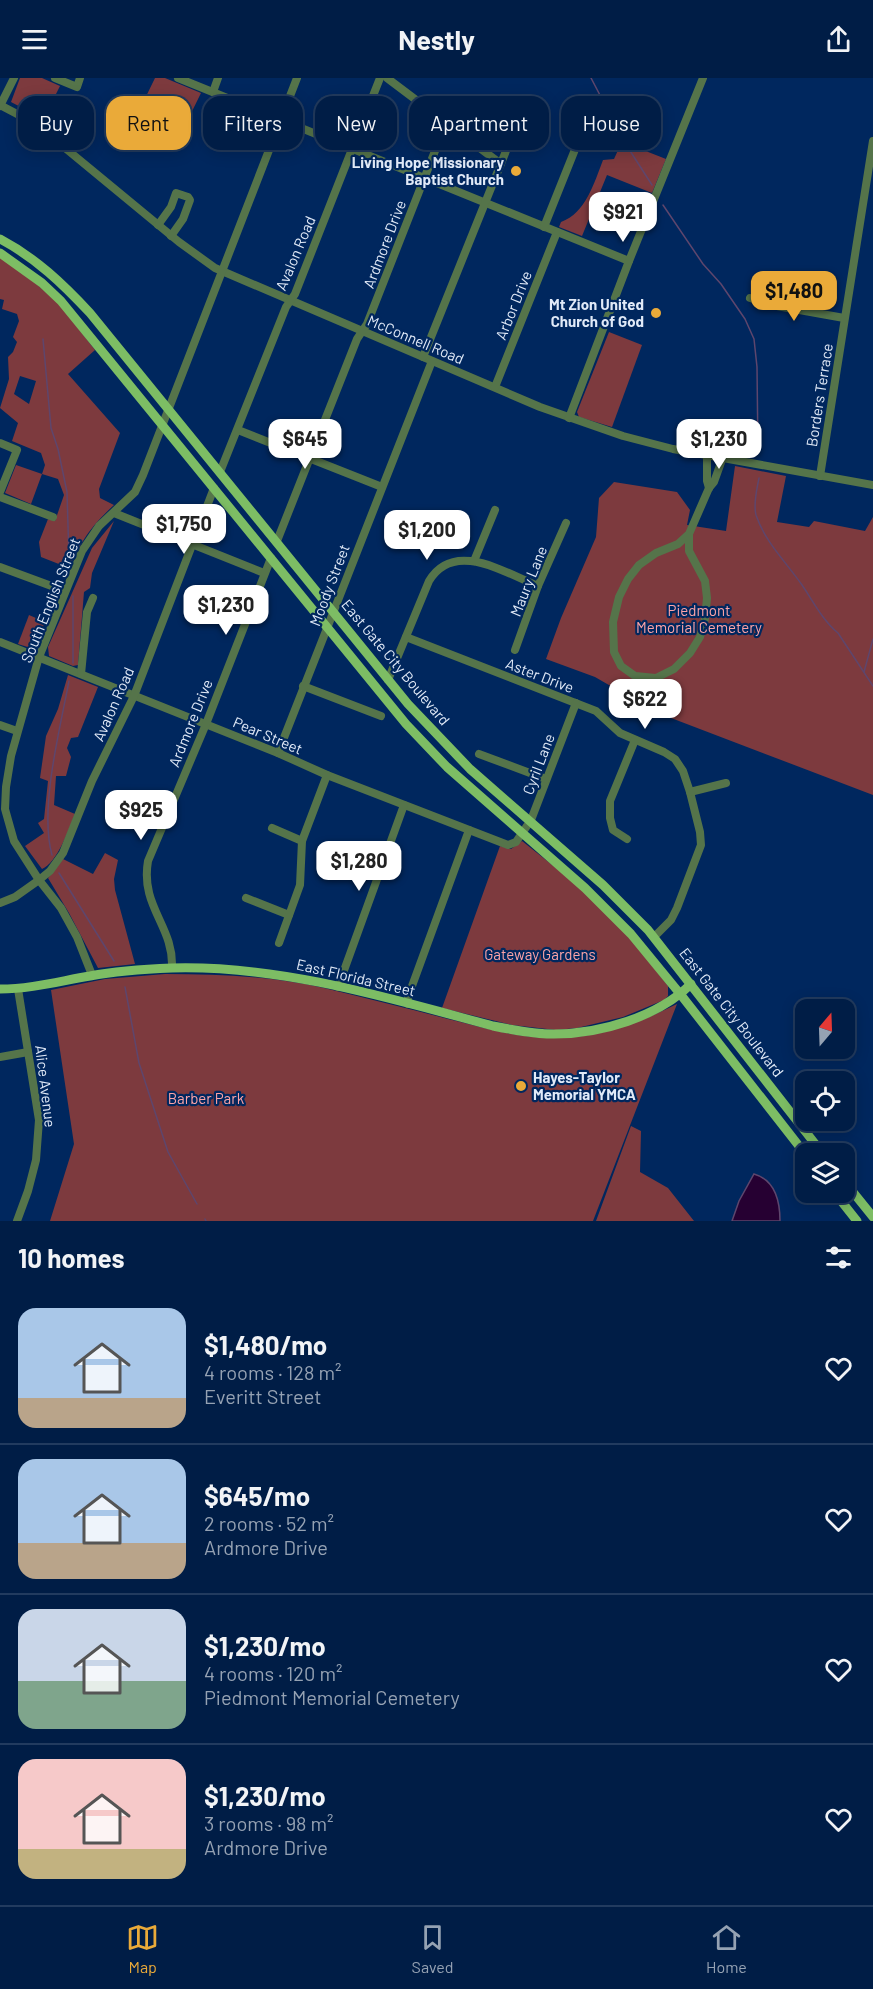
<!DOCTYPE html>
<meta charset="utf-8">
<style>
body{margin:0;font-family:Barlow,sans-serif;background:#0a264d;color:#f1f3f6;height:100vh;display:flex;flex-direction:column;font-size:22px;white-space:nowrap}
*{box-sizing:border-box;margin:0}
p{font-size:20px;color:#95a2b3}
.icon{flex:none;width:33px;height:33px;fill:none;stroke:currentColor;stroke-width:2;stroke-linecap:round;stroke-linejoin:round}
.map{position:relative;height:1143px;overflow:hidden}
.details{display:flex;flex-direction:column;background:#001d46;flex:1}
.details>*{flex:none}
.hud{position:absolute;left:18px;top:18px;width:837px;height:54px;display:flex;gap:12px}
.needle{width:39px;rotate:19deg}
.tools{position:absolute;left:795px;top:921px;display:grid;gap:12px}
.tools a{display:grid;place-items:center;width:60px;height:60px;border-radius:12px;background:#001d46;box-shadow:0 3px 15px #0003,0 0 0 2px #223b5f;font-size:30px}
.price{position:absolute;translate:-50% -51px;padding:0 14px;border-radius:12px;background:#fff;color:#222;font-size:20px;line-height:39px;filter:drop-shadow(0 2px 3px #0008)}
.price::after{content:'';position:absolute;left:50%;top:36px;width:18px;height:14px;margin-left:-9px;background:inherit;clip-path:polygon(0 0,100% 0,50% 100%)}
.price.current{background:#eaaa39;color:#111}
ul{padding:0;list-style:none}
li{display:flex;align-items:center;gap:18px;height:150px;padding:0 18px}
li+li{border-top:2px solid #223b5f}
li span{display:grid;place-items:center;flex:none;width:168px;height:120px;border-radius:18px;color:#555}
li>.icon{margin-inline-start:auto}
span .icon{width:72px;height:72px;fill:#fffc;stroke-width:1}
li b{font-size:26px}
h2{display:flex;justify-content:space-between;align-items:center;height:72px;padding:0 18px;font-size:26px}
.chip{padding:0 21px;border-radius:18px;background:#001d46;box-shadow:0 3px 15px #0003,0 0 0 2px #223b5f;font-size:21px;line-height:54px}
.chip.current{background:#eaaa39;color:#111}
header{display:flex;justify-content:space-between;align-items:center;height:78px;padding:0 18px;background:#001d46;font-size:27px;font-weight:700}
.tabs{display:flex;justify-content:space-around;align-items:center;height:84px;border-top:2px solid #223b5f;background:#001d46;font-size:16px;color:#95a2b3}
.tabs a{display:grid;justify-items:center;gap:3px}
.tabs .current{color:#eaaa39}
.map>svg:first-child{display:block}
.green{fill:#7d3a3e;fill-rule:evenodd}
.water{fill:#260032;stroke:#5e466d;stroke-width:1.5}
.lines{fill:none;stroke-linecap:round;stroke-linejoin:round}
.stream{stroke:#5e466d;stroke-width:1.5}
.minor{stroke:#55744a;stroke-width:8}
.major{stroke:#7dbd64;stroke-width:9}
.poi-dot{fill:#eaaa39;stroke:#00275e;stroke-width:2}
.labels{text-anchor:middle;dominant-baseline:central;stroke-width:4.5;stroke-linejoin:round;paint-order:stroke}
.poi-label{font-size:15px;font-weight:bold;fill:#e1eaf8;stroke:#00275e;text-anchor:end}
.street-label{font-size:15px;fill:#e1eaf8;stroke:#00275e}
.park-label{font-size:15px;fill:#fda4a7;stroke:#00275e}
</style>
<header><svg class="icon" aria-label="menu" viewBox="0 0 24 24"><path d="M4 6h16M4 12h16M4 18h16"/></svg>Nestly<svg class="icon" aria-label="share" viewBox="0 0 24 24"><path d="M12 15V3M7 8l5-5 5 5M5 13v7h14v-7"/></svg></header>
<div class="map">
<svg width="873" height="1143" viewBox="0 0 873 1143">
<rect width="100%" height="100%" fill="#00275e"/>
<!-- green -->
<g class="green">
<polygon points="20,0 42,0 60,8 52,24 56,26 47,46 30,34 11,24"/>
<polygon points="155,0 165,0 201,15 175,68 150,55 143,67 124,56 136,39"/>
<path d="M635,60L638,70L666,81L652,115L607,97L582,158L559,149L561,144C586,135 594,105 603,82L614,81L619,70Z"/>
<path d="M0,179L39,208L61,228L95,272L68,296L120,355L99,411L100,420L114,427C92,447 81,463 69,490L41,479L39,464L48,441L55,443L64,417L58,401L42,396L31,426L5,415L16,387L42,396L45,387L41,375L12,363L18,345L0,330L9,301L8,279L13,274L17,264L13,259L19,243L17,236L2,231L4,222L0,221ZM20,298L36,303L29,326L14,316Z"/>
<polygon points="609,254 642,267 612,349 579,339 577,334"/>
<polygon points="735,388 786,398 777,444 809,449 814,443 865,453 873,439 873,717 637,627 639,622 628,618 595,599 546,581 561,540 596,459 599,420 614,404 677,414 690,432 687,447 726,453"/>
<polygon points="114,443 92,495 90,510 84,514 78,587 73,588 49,578 48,569 92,470"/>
<polygon points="29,537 45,544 34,571 18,566"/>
<path d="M68,597L98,609L78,659L71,660L67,670L71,679L66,698H56L54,727L75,736C69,751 57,785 42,791L25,768L44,755L38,745L44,741L48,703L40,700L46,658L58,631Z"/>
<polygon points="522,763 580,809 632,862 668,908 668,918 664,922 623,939 577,950 556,952 512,947 442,930 500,768 511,771"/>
<polygon points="105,775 118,782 114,801 115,812 135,886 98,890 69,835 48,800 63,781 93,796"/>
<path d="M165,896C219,896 271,898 324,910C365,920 407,930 448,941C489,951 530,964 573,959C610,956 643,943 677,926L593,1143H50L74,1066L51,912L105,901Z"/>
<polygon points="631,1048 641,1053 640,1094 668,1110 694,1143 596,1143"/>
</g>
<!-- water -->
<path class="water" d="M754,1096C775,1102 780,1124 780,1143H732L739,1123Z"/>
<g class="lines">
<!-- stream -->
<g class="stream">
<polyline points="591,0 625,65 652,107"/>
<polyline points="663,127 703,186 721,206 745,241 754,261 757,289 758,375"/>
<polyline points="43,261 51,350 58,371 67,414 69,481"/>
<path d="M759,400C757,411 753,425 756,437C765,464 786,484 802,507C813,523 823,543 838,555L873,608"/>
<polyline points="73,585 73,518"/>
<polyline points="864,594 873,561"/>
<path d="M52,777C39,731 60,651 69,603"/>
<polyline points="59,795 114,883"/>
<polyline points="125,909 139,985 168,1074 197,1126"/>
<polyline points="205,1141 206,1143"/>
</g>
<!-- minor -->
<g class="minor">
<polyline points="55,0 77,9 80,0"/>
<polyline points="178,0 629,183"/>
<polyline points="387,0 501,86"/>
<polyline points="213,14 218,0"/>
<polyline points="0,27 36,46 179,164 215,190 540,329 623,358 673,371 873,407"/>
<polyline points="0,28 14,0"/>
<polyline points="158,147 171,129 176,115 188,119 190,122 183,141 171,158"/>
<polyline points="544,149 576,69"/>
<polyline points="750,220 777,228 844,240"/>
<polyline points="423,279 514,53"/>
<polyline points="495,309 557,154"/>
<polyline points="569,340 629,183 703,0"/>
<polyline points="238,352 382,409"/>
<polyline points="0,365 17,372 0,414"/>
<polyline points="707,377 707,403 709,410"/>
<polyline points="220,394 286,229 295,216 380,0"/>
<polyline points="820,398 873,63"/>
<polyline points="0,419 53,439"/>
<polyline points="114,435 264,495"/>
<polyline points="689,456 689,473 705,503 707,520 705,541 700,559 690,575 674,591 656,600 635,598 621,588 614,574 613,544 619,519 628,501 639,487 656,475 678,466 689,456 709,410 714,404 723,379"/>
<polyline points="277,463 357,261 367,246 446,45"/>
<polyline points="474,483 495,432"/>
<polyline points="0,489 65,513"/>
<polyline points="406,559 596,633 620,655 664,674 675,681 683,693 690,714 700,754 701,767 677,830 671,842 654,859"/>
<polyline points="0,564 278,675 327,697 508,767 516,764 531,742 576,625"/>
<polyline points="515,572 538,508 566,445"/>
<polyline points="81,596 87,534 93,520"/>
<path d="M388,602L429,503C454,461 505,495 538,508"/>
<polyline points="303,608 381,638"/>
<polyline points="0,647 17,653"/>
<polyline points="278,675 432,283"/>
<polyline points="479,676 546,701"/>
<polyline points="690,714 726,705"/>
<polyline points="272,750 302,763"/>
<polyline points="627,761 613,752 610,740 610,723 635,662"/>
<polyline points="246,820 289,837"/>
<polyline points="0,825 15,819 39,802 50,793 63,775 92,703 134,618 214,410"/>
<polyline points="279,865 300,807 302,763 327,697"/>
<path d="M172,890C174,848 140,829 148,783L206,646L271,480"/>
<polyline points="92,897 77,859 61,830 39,802 14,763 5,731 6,709 11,678 39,579 82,473 99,448 135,414 143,397 297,0"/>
<polyline points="338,909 404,727"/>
<polyline points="408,926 408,919 469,752"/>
<polyline points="0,979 28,974"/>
<polyline points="17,1143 28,1113 36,1082 39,1042 18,911"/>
</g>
<!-- major -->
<g class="major">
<path d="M0,161C36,180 63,206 90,235L408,626L470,691L603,807L648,852L823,1076"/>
<polyline points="0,175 42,205 61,223 406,646 447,689 585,810 631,856 681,917 806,1077"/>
<path d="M0,911C31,911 60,903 90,898C116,893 145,891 172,890C281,887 389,920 493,948C513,952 533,956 554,956C600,956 658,939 691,906"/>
<polyline points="844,1103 873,1139"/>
<polyline points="834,1114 857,1143"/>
</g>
</g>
<!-- markers -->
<g class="poi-dot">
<circle cx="516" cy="93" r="6"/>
<circle cx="656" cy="235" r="6"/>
<circle cx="521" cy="1008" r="6"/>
</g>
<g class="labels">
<!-- poi labels -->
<g class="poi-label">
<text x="504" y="84">Living Hope Missionary<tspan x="504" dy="17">Baptist Church</tspan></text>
<text x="644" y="226">Mt Zion United<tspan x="644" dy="17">Church of God</tspan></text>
<text x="533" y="999" text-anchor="start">Hayes-Taylor<tspan x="533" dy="17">Memorial YMCA</tspan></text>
</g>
<!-- street labels -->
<g class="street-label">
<text transform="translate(384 166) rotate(-69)">Ardmore Drive</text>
<text transform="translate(295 175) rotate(-67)">Avalon Road</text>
<text transform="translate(513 227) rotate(-68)">Arbor Drive</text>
<text transform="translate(416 261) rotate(23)">McConnell Road</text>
<text transform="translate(819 317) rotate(-81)">Borders Terrace</text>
<text transform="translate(528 503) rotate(-68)">Maury Lane</text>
<text transform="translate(329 507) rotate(-69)">Moody Street</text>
<text transform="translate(50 522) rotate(-68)">South English Street</text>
<text transform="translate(396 584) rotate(50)">East Gate City Boulevard</text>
<text transform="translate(540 597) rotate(21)">Aster Drive</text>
<text transform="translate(113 626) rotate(-66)">Avalon Road</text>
<text transform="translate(190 645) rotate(-68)">Ardmore Drive</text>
<text transform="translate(268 657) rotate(23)">Pear Street</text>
<text transform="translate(538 686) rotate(-69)">Cyril Lane</text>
<text transform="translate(356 899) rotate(13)">East Florida Street</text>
<text transform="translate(732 934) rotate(52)">East Gate City Boulevard</text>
<text transform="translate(46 1008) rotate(83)">Alice Avenue</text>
</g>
<!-- park labels -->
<g class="park-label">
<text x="699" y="532">Piedmont<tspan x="699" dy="17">Memorial Cemetery</tspan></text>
<text x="540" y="876">Gateway Gardens</text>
<text x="206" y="1020">Barber Park</text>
</g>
</g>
</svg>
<div class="tools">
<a><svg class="needle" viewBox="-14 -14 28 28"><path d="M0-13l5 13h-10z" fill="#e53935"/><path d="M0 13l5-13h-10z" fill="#95a2b3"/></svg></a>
<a><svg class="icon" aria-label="locate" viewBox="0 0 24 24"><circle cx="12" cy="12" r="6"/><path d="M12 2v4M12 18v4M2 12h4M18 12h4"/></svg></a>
<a><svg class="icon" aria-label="layers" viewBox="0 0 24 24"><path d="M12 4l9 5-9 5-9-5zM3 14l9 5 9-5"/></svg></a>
</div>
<b class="price" style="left:623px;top:165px">$921</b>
<b class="price current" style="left:794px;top:244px">$1,480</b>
<b class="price" style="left:305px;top:392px">$645</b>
<b class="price" style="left:719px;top:392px">$1,230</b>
<b class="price" style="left:184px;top:477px">$1,750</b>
<b class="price" style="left:427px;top:483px">$1,200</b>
<b class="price" style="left:226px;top:558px">$1,230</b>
<b class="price" style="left:645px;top:652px">$622</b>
<b class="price" style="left:141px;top:763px">$925</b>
<b class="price" style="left:359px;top:814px">$1,280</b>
<div class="hud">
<a class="chip">Buy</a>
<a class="chip current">Rent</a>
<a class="chip">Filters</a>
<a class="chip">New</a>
<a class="chip">Apartment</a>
<a class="chip">House</a>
</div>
</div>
<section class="details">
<h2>10 homes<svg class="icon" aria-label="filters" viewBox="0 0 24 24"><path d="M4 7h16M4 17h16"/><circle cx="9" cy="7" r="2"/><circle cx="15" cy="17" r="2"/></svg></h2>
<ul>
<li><span style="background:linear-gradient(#a9c7e8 75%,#b9a48a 0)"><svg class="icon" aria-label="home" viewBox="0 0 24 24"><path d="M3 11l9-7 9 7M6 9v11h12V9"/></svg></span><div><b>$1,480/mo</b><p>4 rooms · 128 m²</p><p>Everitt Street</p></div><svg class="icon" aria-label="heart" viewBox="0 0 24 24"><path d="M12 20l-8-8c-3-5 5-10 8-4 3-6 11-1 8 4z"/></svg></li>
<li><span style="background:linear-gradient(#a9c7e8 70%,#b9a48a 0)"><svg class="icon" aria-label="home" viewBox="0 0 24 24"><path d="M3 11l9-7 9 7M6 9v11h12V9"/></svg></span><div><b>$645/mo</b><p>2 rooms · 52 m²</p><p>Ardmore Drive</p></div><svg class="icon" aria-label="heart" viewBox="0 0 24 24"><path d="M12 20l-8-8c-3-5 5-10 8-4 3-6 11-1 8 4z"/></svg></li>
<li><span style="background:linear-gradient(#c9d6e8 60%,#7fa58c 0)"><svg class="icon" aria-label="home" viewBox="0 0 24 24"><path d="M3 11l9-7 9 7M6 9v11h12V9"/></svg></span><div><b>$1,230/mo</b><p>4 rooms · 120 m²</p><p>Piedmont Memorial Cemetery</p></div><svg class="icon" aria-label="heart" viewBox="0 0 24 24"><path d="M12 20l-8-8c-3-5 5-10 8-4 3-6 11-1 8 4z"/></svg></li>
<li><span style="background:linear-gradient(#f6c9c9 75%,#c2b280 0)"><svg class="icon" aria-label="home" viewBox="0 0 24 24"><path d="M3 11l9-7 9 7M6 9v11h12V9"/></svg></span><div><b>$1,230/mo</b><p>3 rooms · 98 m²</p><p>Ardmore Drive</p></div><svg class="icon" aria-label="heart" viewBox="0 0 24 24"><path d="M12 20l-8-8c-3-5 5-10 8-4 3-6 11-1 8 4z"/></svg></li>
</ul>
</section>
<nav class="tabs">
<a class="current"><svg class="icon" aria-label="map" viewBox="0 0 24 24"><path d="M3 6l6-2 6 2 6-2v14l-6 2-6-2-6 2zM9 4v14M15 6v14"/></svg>Map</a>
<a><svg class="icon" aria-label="saved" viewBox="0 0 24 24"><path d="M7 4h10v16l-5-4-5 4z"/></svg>Saved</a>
<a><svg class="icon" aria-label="home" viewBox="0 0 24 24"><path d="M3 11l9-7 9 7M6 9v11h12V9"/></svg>Home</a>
</nav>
